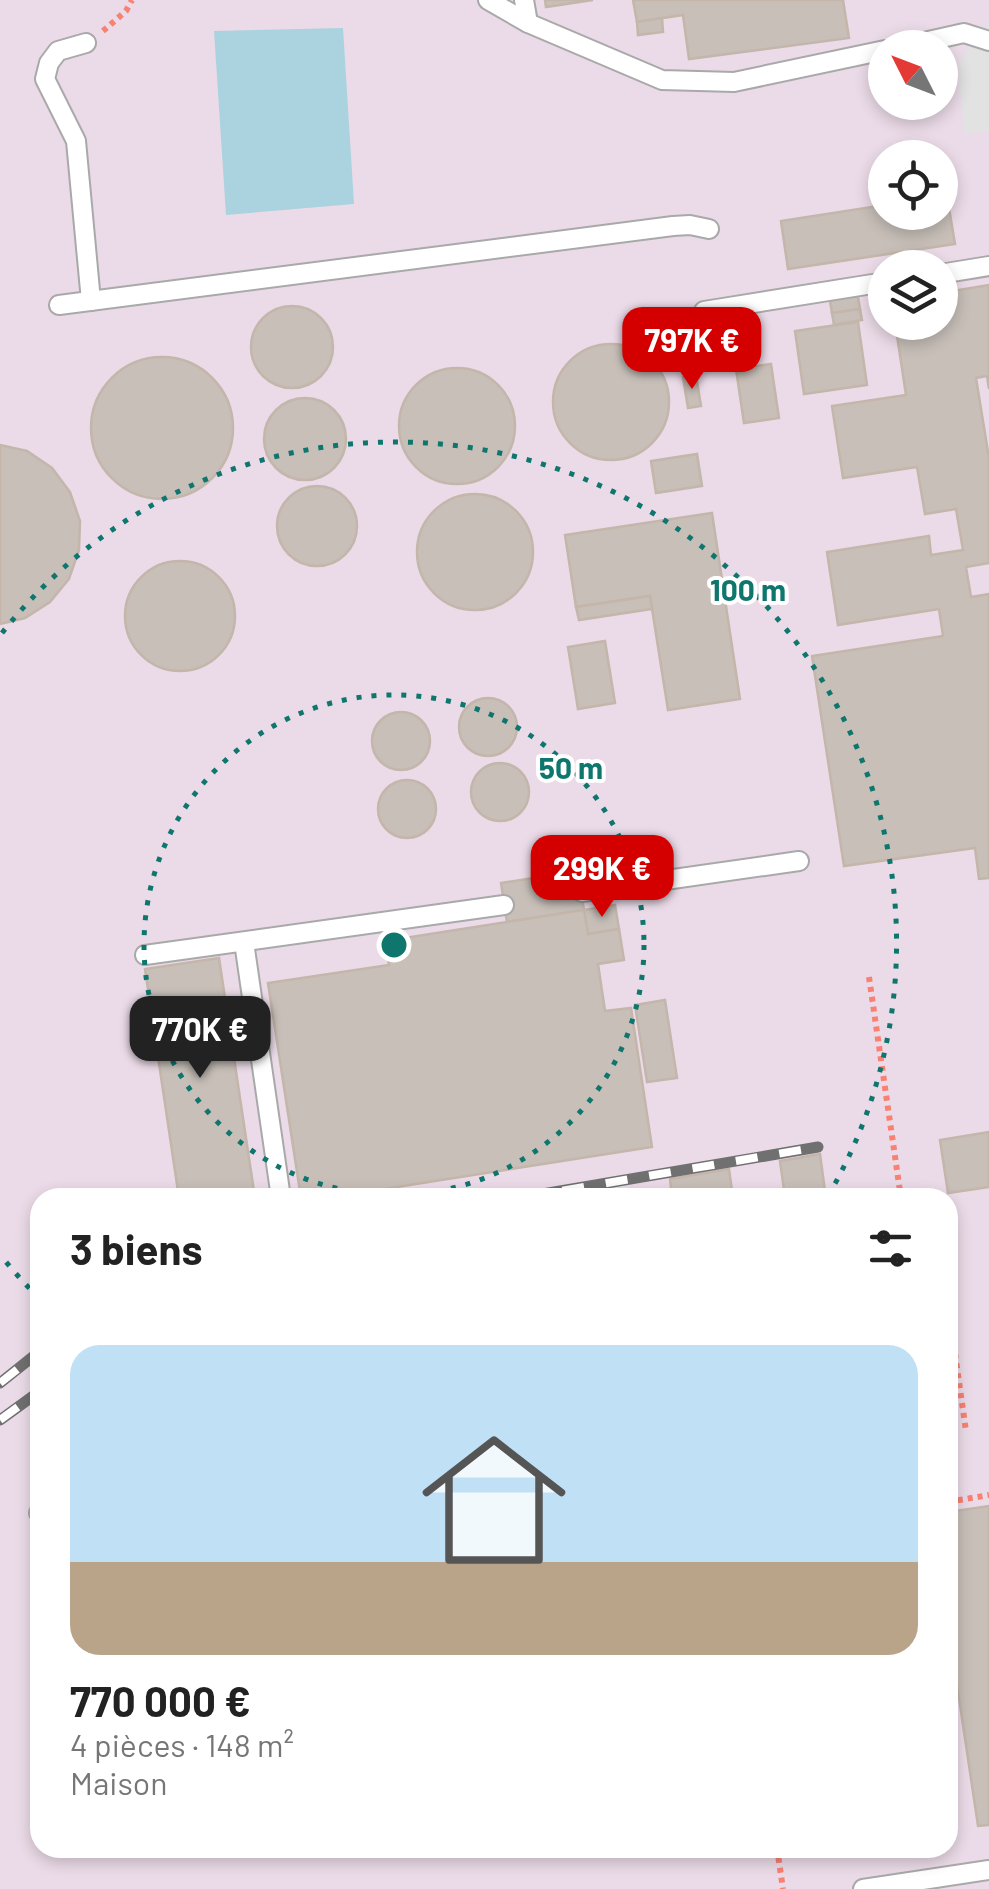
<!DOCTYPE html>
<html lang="fr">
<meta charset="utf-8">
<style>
body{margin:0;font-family:Barlow,sans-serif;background:#f6f6f6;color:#222;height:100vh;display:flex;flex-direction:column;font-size:38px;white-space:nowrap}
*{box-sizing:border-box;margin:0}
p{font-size:32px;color:#767676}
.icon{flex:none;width:55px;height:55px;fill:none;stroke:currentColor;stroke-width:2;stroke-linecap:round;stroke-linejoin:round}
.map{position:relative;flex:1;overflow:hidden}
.drawer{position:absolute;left:30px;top:1188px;width:928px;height:670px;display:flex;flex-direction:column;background:#fff;border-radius:30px;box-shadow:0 5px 15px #0003}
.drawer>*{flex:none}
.needle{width:65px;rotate:312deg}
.fabs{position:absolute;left:868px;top:30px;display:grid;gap:20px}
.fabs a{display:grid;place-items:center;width:90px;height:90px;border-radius:50%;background:#fff;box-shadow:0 5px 15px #0003;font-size:50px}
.price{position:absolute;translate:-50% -85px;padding:0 22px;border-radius:20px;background:#d40000;color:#fff;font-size:32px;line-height:65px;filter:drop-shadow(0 2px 5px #0008)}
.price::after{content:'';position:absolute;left:50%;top:60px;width:30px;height:22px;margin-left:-15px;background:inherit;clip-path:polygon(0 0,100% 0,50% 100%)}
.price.active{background:#222;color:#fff}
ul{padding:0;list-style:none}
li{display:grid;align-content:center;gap:20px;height:530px;padding:0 40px}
li span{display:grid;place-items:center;height:310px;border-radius:30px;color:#555}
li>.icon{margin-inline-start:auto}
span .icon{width:180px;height:180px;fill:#fffc;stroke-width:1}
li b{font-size:42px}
h2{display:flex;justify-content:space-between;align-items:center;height:120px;padding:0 40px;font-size:42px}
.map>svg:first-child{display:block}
.industrial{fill:#ebdbe8;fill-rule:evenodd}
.parking{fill:#e2e2e2}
.water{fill:#aad3df}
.building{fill:#c7bfb8;stroke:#c4b6ab;stroke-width:2.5}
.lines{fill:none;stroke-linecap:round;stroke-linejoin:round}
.service-casing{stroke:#a9a9a9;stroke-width:22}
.path{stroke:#fa8072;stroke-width:6;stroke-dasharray:5 5;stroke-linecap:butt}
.service{stroke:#fff;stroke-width:18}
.rail-casing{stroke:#707070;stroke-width:11}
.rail{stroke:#fff;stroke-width:8;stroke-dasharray:22;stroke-linecap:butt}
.ring{fill:none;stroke:#0f766e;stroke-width:5;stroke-dasharray:5 10}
.centre{fill:#0f766e;stroke:#fff;stroke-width:5}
.ring-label{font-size:30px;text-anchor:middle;font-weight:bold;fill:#0f766e;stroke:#fff;stroke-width:8;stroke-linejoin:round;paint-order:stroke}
</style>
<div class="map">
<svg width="989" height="1889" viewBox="0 0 989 1889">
<rect width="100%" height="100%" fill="#f2efe9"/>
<!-- industrial -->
<path class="industrial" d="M0,0H989V1889H0ZM885,48H940V102H885ZM885,158H940V212H885ZM885,268H940V322H885ZM40,1198H948V1848H40Z"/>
<!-- parking -->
<polygon class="parking" points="989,21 989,131 964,134 958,64"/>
<!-- water -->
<polygon class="water" points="343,28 354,204 226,215 214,31"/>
<!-- building -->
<g class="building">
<polygon points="545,0 593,0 546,7"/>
<polygon points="633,0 843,0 849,38 689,59 683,15 637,22"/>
<polygon points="662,18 663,32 638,35 637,22"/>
<polygon points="947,196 955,244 788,269 781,221 885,205 885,212 940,212 940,197"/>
<polygon points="989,285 989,389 987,376 976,378 989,458 989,563 966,567 971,597 989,594 989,878 979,879 975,848 844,866 812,656 943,636 939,609 838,625 827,552 929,536 931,555 963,550 956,509 925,514 917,467 843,478 832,406 906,395 895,322 940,322 940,293"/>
<polygon points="857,291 860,309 832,313 829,295"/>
<circle cx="292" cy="347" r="41"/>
<polygon points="860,309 862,320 834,325 832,313"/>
<polygon points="691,320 696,351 684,353 679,322"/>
<polygon points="858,322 867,385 804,394 795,331"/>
<circle cx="611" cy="402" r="58"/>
<circle cx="162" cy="428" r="71"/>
<polygon points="771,364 779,418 744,423 736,369"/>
<circle cx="457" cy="426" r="58"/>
<polygon points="696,375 701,406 688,408 683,377"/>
<circle cx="305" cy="439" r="41"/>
<polygon points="0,445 27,451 52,468 70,492 80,521 79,550 69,579 50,602 25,618 0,624"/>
<polygon points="697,454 702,486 656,493 651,461"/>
<circle cx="317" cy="526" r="40"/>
<circle cx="475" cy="552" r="58"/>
<polygon points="712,513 740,699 668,710 650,596 576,607 565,535"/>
<circle cx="180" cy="616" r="55"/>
<polygon points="650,596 652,609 579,620 576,607"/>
<polygon points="605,641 615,703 578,709 568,647"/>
<circle cx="488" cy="727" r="29"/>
<circle cx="401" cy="741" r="29"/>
<circle cx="500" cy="792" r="29"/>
<circle cx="407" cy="809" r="29"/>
<polygon points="578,871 584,910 507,922 501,883"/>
<polygon points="615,905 619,929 588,934 584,910"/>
<polygon points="584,910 588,934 619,929 624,960 598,964 605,1011 631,1008 652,1147 327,1198 301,1198 268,983 389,965 385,941"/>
<polygon points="219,958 255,1198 179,1198 145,969"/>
<polygon points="665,1000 677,1078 647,1082 635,1005"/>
<polygon points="989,1132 989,1187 948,1193 940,1140"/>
<polygon points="820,1154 825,1191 785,1197 780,1161"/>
<polygon points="729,1169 733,1198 672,1198 670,1179"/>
<polygon points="989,1506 989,1825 978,1826 948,1624 948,1512"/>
</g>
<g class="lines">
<!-- service casing -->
<g class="service-casing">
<g id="service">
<polyline points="488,0 528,23"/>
<polyline points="524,0 528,23 662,80 734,82 885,50"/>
<polyline points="86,43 58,51 49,63 45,79 76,141 91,301"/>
<polyline points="897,48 964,33 989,41"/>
<polyline points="940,274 989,266"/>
<polyline points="59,305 673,226 690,225 709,229"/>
<polyline points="704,311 885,282"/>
<polyline points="582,892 799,861"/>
<polyline points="244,942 281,1198"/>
<polyline points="145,955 504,905"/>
<polyline points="39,1513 40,1513"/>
<polyline points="863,1889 989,1870"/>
</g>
</g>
<!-- path -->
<g class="path">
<polyline points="103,31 126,11 132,0"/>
<polyline points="869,977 901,1198"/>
<polyline points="948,1304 966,1431"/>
<polyline points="948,1502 989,1495"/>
<polyline points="777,1848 783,1889"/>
</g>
<!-- service -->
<use href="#service" class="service"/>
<!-- rail casing -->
<g class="rail-casing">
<g id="rail">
<polyline points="519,1198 818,1147"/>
<polyline points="0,1383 40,1351"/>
<polyline points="0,1420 40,1391"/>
</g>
</g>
<!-- rail -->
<use href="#rail" class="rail"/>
</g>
<!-- distance rings -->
<g class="ring">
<circle cx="394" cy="945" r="250"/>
<path d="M40 1299A501 501 0 0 1 2 1257M2 633A501 501 0 0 1 828 1196"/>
</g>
<circle cx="394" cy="945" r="15" class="centre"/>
<g class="ring-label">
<text x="748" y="601">100 m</text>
<text x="571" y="779">50 m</text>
</g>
</svg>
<div class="fabs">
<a><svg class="needle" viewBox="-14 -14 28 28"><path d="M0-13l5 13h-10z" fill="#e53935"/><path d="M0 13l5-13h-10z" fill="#767676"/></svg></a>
<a><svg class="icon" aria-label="locate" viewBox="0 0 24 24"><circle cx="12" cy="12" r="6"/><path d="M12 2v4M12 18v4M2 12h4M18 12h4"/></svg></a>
<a><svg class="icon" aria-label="layers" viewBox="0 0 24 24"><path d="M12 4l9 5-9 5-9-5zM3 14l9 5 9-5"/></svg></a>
</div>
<b class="price" style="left:692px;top:392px">797K €</b>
<b class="price" style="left:602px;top:920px">299K €</b>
<b class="price active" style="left:200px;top:1081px">770K €</b>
<section class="drawer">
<h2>3 biens<svg class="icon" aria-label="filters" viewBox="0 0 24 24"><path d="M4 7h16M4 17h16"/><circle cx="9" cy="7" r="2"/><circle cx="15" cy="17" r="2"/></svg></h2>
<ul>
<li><span style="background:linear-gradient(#bfe0f5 70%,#b9a48a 0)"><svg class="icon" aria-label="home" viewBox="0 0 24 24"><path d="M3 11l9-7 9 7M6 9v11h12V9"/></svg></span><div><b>770 000 €</b><p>4 pièces · 148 m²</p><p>Maison</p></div></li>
</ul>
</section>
</div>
